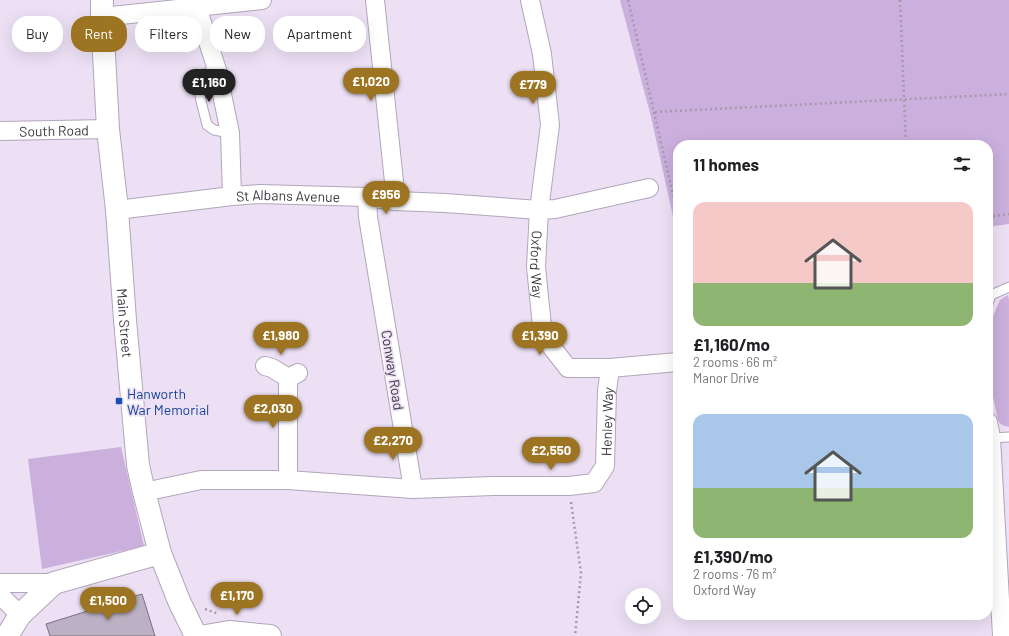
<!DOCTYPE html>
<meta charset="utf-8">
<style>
body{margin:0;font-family:Barlow,sans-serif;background:#f2f2f2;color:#202124;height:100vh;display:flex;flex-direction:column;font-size:15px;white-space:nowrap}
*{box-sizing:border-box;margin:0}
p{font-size:13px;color:#757577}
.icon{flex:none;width:22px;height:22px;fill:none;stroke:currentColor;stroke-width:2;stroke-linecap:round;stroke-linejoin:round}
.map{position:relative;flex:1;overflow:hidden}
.drawer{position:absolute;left:673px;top:140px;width:320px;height:480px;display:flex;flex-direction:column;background:#fff;border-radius:16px;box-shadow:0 4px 16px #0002}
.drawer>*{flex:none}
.top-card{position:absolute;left:12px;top:16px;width:380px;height:36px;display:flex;gap:8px}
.fabs{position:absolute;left:625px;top:588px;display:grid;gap:8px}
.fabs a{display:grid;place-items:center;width:36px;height:36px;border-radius:50%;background:#fff;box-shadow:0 4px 16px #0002;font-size:20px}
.price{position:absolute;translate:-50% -34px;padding:0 9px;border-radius:14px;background:#9d7422;color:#fff;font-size:13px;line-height:26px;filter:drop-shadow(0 1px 2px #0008)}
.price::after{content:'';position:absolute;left:50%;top:24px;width:12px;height:9px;margin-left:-6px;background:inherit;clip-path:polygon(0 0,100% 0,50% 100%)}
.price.active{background:#222;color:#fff}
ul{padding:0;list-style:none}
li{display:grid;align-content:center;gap:8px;height:212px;padding:0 20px}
li span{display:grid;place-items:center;height:124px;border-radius:12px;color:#555}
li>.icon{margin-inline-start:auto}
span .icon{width:72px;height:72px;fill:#fffc;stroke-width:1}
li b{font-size:17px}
h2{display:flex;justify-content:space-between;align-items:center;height:48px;padding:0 20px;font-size:17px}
.tag{padding:0 14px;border-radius:16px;background:#fff;box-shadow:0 4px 16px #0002;font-size:14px;line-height:36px}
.tag.active{background:#9d7422;color:#fff}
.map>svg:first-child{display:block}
.green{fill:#cbafdd}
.building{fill:#bcb1c4;stroke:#7a6f81}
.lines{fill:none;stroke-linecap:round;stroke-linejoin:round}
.service-casing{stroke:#b2a6b9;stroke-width:11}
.minor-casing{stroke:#b2a6b9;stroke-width:20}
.tertiary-casing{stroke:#b2a6b9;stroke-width:24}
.path{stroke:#a49aaa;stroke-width:2.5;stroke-dasharray:2 3;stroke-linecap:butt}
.service{stroke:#fff;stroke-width:9}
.minor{stroke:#fff;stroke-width:18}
.tertiary{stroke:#fff;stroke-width:22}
.transit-dot{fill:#1a4fb4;stroke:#ede0f5;stroke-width:1.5}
.labels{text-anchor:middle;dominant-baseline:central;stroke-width:3.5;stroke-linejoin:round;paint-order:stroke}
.street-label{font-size:14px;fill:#3e3941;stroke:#ede0f5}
.transit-label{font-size:14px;fill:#164399;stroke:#ede0f5;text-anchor:start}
</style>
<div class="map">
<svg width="1009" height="636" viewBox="0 0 1009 636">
<rect width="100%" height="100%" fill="#ede0f5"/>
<!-- green -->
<g class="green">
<polygon points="620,0 1009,0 1009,224 988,227 988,145 678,145 678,239 651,117"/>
<polygon points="1008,295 1009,300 1009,427 1002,425 998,421 988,371 988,328 1000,300"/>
<polygon points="121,447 144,546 42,569 28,459"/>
</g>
<!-- building -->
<polygon class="building" points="142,594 155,636 50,636 46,624"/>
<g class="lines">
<!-- service casing -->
<g class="service-casing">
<g id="service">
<path d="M217,70C212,72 203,73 200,77C195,85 205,115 207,125L214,130L230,133"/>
<polyline points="988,303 991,295 1009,287"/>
<polyline points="991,438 1009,437"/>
</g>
</g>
<!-- minor casing -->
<g class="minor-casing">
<g id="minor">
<polyline points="375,0 396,201"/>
<path id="s1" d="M530,0L542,54L550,125L539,210L536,267L543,336L568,368H610L678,362"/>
<polyline points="197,7 217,70 230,133 232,196"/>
<polyline points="102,17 262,0"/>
<path id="s2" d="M0,131L108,129"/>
<path id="s3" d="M117,210L232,196L260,194L367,197L396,201L445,203L539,210L555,209L649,188"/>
<polyline points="265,366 272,368 288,378 298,373"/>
<polyline points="988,422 991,438 1002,636"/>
<polyline points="288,480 288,378"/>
<path id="s4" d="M413,489L493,486H569L594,483L605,466L607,391L610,368"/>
<polyline points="144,492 201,480 288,480 413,489 368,217 367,197"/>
<polyline points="0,583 54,583"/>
<polyline points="0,595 20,615"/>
</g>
</g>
<!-- tertiary casing -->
<g class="tertiary-casing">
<g id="tertiary">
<path id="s5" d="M102,0V17L108,129L117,210L125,320L138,465L144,492L160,553L179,601L196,636"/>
<polyline points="7,636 20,615 54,583 160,553"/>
<polyline points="206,636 229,632 270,636"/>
</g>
</g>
<!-- path -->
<g class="path">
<polyline points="628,0 678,216"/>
<polyline points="900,0 906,145"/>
<polyline points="655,112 1009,94"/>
<polyline points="988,217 1009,214"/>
<polyline points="571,502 581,573 575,636"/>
<polyline points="205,609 219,614"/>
</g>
<!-- service -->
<use href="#service" class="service"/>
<!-- minor -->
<use href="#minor" class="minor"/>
<!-- tertiary -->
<use href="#tertiary" class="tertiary"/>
</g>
<!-- markers -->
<rect class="transit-dot" x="115" y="397" width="8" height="8" rx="2"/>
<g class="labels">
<!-- street labels -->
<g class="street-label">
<text stroke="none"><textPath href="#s2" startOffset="54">South Road</textPath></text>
<text stroke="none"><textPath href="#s3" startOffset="172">St Albans Avenue</textPath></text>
<text stroke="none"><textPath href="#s1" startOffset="267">Oxford Way</textPath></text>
<text stroke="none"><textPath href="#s5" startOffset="324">Main Street</textPath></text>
<text transform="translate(393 370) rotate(81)">Conway Road</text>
<text stroke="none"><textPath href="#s4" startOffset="246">Henley Way</textPath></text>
</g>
<!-- transit labels -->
<g class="transit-label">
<text x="127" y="393">Hanworth<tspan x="127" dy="16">War Memorial</tspan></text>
</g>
</g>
</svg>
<div class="fabs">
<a><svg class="icon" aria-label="locate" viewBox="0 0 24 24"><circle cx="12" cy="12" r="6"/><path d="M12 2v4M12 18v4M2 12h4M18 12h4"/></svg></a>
</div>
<b class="price" style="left:371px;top:102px">£1,020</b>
<b class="price active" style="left:209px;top:103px">£1,160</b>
<b class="price" style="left:533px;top:105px">£779</b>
<b class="price" style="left:386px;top:215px">£956</b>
<b class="price" style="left:281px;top:356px">£1,980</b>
<b class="price" style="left:540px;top:356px">£1,390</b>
<b class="price" style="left:273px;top:429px">£2,030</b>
<b class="price" style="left:393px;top:461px">£2,270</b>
<b class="price" style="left:551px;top:471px">£2,550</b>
<b class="price" style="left:237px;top:616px">£1,170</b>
<b class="price" style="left:108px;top:621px">£1,500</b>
<div class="top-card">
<a class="tag">Buy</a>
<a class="tag active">Rent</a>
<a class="tag">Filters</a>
<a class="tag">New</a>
<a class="tag">Apartment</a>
</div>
<section class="drawer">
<h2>11 homes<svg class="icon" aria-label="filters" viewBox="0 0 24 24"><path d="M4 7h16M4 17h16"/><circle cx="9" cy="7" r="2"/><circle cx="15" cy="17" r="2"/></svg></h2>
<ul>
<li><span style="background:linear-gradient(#f6c9c9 65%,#8fb573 0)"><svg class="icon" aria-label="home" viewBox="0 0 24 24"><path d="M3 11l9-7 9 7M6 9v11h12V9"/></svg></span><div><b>£1,160/mo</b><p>2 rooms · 66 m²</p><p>Manor Drive</p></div></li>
<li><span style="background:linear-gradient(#a9c7e8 60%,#8fb573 0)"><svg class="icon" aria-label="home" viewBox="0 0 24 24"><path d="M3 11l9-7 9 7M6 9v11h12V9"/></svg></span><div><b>£1,390/mo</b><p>2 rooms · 76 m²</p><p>Oxford Way</p></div></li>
</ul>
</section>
</div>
